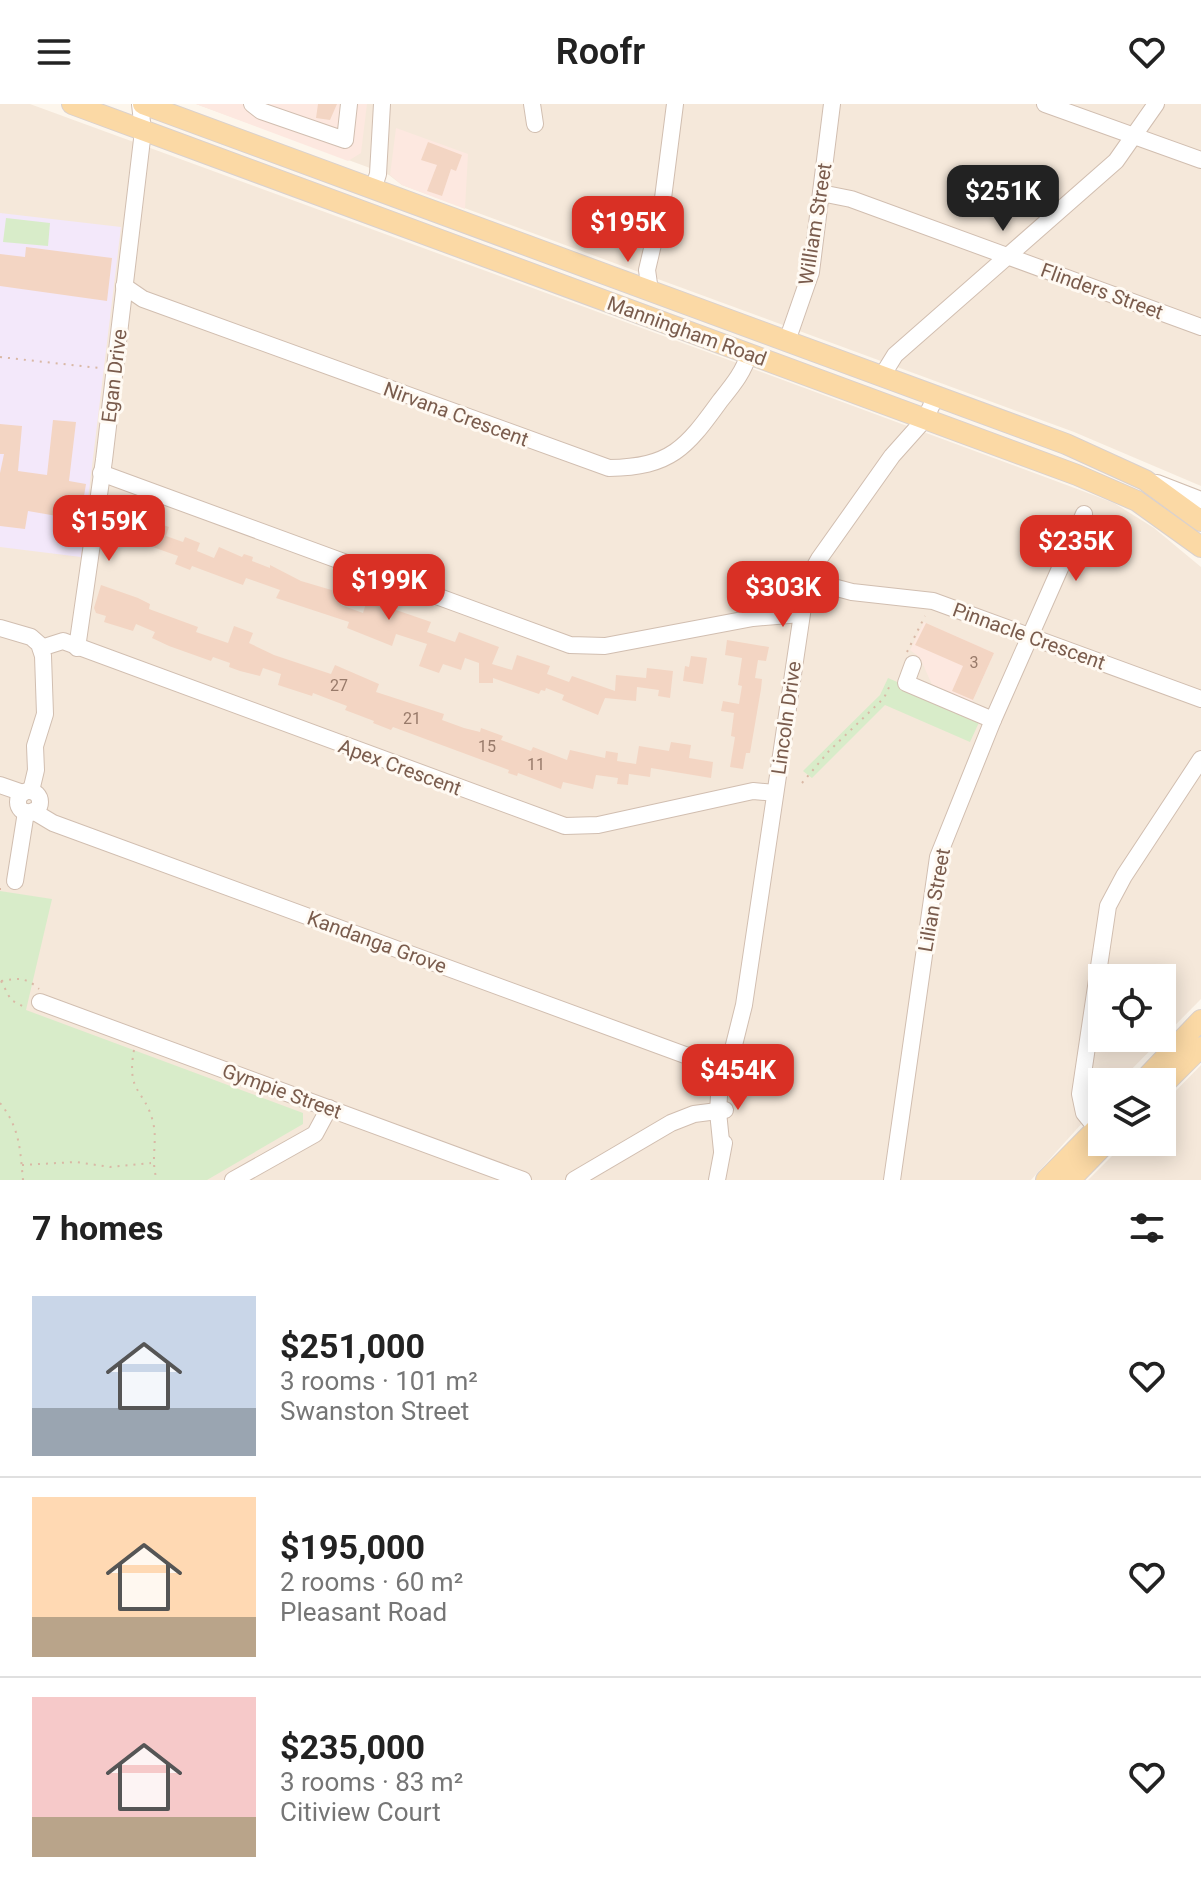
<!DOCTYPE html>
<meta charset="utf-8">
<style>
body{margin:0;font-family:Roboto,sans-serif;background:#f2f2f2;color:#222;height:100vh;display:flex;flex-direction:column;font-size:30px;white-space:nowrap}
*{box-sizing:border-box;margin:0}
p{font-size:26px;color:#767676}
.icon{flex:none;width:44px;height:44px;fill:none;stroke:currentColor;stroke-width:2;stroke-linecap:round;stroke-linejoin:round}
.map{position:relative;height:1076px;overflow:hidden}
.panel{display:flex;flex-direction:column;background:#fff;flex:1}
.panel>*{flex:none}
.buttons{position:absolute;left:1088px;top:860px;display:grid;gap:16px}
.buttons a{display:grid;place-items:center;width:88px;height:88px;border-radius:0px;background:#fff;box-shadow:0 4px 20px #0003;font-size:40px}
.price{position:absolute;translate:-50% -68px;padding:0 18px;border-radius:16px;background:#d93025;color:#fff;font-size:26px;line-height:52px;filter:drop-shadow(0 2px 4px #0008)}
.price::after{content:'';position:absolute;left:50%;top:48px;width:24px;height:18px;margin-left:-12px;background:inherit;clip-path:polygon(0 0,100% 0,50% 100%)}
.price.current{background:#222;color:#fff}
ul{padding:0;list-style:none}
li{display:flex;align-items:center;gap:24px;height:200px;padding:0 32px}
li+li{border-top:2px solid #e0e0e0}
li span{display:grid;place-items:center;flex:none;width:224px;height:160px;border-radius:0px;color:#555}
li>.icon{margin-inline-start:auto}
span .icon{width:96px;height:96px;fill:#fffc;stroke-width:1}
li b{font-size:34px}
h2{display:flex;justify-content:space-between;align-items:center;height:96px;padding:0 32px;font-size:34px}
header{display:flex;justify-content:space-between;align-items:center;height:104px;padding:0 32px;background:#fff;font-size:36px;font-weight:600}
.map>svg:first-child{display:block}
.residential{fill:#f5e8da;fill-rule:evenodd}
.commercial{fill:#fde8e0}
.education{fill:#f3e8fa}
.green{fill:#d8ecc9}
.building{fill:#f3d5c3}
.lines{fill:none;stroke-linecap:round;stroke-linejoin:round}
.minor-casing{stroke:#d1beb0;stroke-width:18}
.major-casing{stroke:#dad1cd;stroke-width:22}
.path{stroke:#d9b8a5;stroke-width:2;stroke-dasharray:2 6;stroke-linecap:butt}
.minor{stroke:#fff;stroke-width:16}
.major{stroke:#fbd9a5;stroke-width:20}
.labels{text-anchor:middle;dominant-baseline:central;stroke-width:6;stroke-linejoin:round;paint-order:stroke}
.number-label{font-size:16px;fill:#987a6a}
.street-label{font-size:20px;fill:#7a5c4d;stroke:#fffaf3}
</style>
<header><svg class="icon" aria-label="menu" viewBox="0 0 24 24"><path d="M4 6h16M4 12h16M4 18h16"/></svg>Roofr<svg class="icon" aria-label="heart" viewBox="0 0 24 24"><path d="M12 20l-8-8c-3-5 5-10 8-4 3-6 11-1 8 4z"/></svg></header>
<div class="map">
<svg width="1201" height="1076" viewBox="0 0 1201 1076">
<rect width="100%" height="100%" fill="#fdf6ec"/>
<!-- residential -->
<g class="residential">
<path d="M0,0H30L718,252L1080,386L1114,399L1154,424L1201,463V895L1119,978H1102V997L1031,1076H0ZM1102,874H1162V934H1102Z"/>
<polygon points="196,0 1201,0 1201,382 1074,328 402,81 389,71"/>
<polygon points="1201,961 1201,1076 1088,1076 1126,1038 1162,1038 1162,1001"/>
</g>
<!-- commercial -->
<g class="commercial">
<polygon points="196,0 367,0 361,49 348,57"/>
<polygon points="396,24 468,50 465,105 402,81 390,71"/>
<polygon points="924,518 994,549 971,601 934,585 920,554 910,546"/>
</g>
<!-- education -->
<polygon class="education" points="0,109 121,123 81,453 0,443"/>
<!-- green -->
<g class="green">
<polygon points="6,114 50,119 48,142 3,138"/>
<polygon points="888,574 981,614 970,638 885,601 812,674 803,667 880,591"/>
<polygon points="0,787 52,795 26,906 303,1009 303,1020 207,1076 0,1076"/>
</g>
<!-- building -->
<g class="building">
<polygon points="318,0 337,0 330,16 316,14"/>
<polygon points="428,38 462,51 456,67 451,65 442,92 427,87 437,61 421,56"/>
<polygon points="26,143 112,154 107,197 0,182 0,150 25,153"/>
<polygon points="53,316 76,318 69,377 86,380 80,416 28,407 25,425 0,422 0,369 4,350 0,350 0,320 22,322 18,367 47,371"/>
<polygon points="108,403 169,423 166,432 183,438 185,433 200,439 197,447 214,454 219,443 242,453 244,450 253,453 252,457 270,464 270,461 301,477 345,490 341,501 363,509 367,496 431,518 427,528 455,538 459,528 499,543 492,560 512,566 517,551 550,562 547,570 569,578 572,572 615,587 616,571 646,574 647,564 673,567 670,594 658,592 659,586 637,583 636,597 605,594 598,611 562,596 564,591 546,584 545,587 541,586 539,590 493,574 493,579 479,579 479,559 465,554 461,566 443,560 439,569 419,562 427,540 396,530 392,542 347,524 349,518 276,494 280,486 246,474 243,481 192,462 190,466 175,460 178,452 119,431 121,425 106,420"/>
<polygon points="101,481 138,494 150,500 149,505 198,523 196,528 228,539 234,522 253,529 249,539 274,551 331,570 335,561 379,580 376,588 444,610 442,616 464,624 480,628 481,624 503,632 501,636 531,647 533,643 567,656 570,646 605,654 606,647 618,649 617,657 636,660 639,642 669,647 671,638 691,641 689,654 713,658 711,674 651,664 650,673 629,670 628,681 617,680 618,674 596,671 593,685 563,678 561,685 518,669 517,672 508,669 509,666 393,623 391,626 373,619 374,617 345,606 347,602 313,589 312,592 278,581 281,570 263,564 260,572 240,567 229,563 230,559 213,553 211,557 169,542 152,534 155,528 136,520 133,527 104,518 106,512 96,509 94,504"/>
<polygon points="926,519 994,549 973,596 952,587 963,562 915,541"/>
<polygon points="727,536 769,543 766,557 758,556 755,574 762,575 761,585 750,649 746,649 743,665 730,663 735,633 731,632 734,609 721,607 723,597 739,600 742,582 738,581 742,554 725,551"/>
<polygon points="691,552 707,554 703,580 683,577 685,562 689,563"/>
</g>
<g class="lines">
<!-- minor casing -->
<g class="minor-casing">
<g id="minor">
<polyline points="252,0 261,7 345,36 349,0"/>
<polyline points="532,0 535,20"/>
<polyline points="1045,0 1201,56"/>
<polyline points="373,86 378,70 382,0"/>
<polyline points="821,89 851,95 1201,223"/>
<path d="M124,182L143,195L609,364C671,363 686,344 720,297C732,282 744,268 749,249"/>
<polyline points="650,187 647,166 662,102 675,0"/>
<polyline points="787,237 811,168 832,0"/>
<polyline points="882,272 895,251 1116,57 1156,0"/>
<polyline points="101,369 570,541 605,542 753,514 801,510"/>
<polyline points="1157,379 1201,396"/>
<polyline points="807,476 852,488 933,497 1201,595"/>
<polyline points="0,524 31,533 39,540 43,552 45,610 35,642 36,666 31,687"/>
<polyline points="41,544 63,537 565,722 598,721 753,687 775,689"/>
<polyline points="77,544 104,356 143,27 140,0"/>
<polyline points="913,560 906,579 993,616"/>
<polyline points="0,681 23,689"/>
<circle cx="29" cy="698" r="11"/>
<polyline points="33,707 53,719 685,951 714,958 731,968"/>
<polyline points="15,777 26,708"/>
<polyline points="40,898 523,1076"/>
<polyline points="1097,1025 1084,1009 1080,990 1108,802 1124,772 1201,655"/>
<polyline points="722,1047 718,1008 720,976 723,963 733,945 744,901 807,476 819,455 892,352 925,315 936,292"/>
<polyline points="233,1076 315,1030 329,1004"/>
<polyline points="574,1076 671,1019 694,1010 725,1006"/>
<polyline points="717,1076 724,1039"/>
<polyline points="892,1076 938,753 993,616 1084,410"/>
</g>
</g>
<!-- major casing -->
<g class="major-casing">
<g id="major">
<polyline points="72,0 1077,371 1137,397 1201,443"/>
<polyline points="143,0 1066,340 1145,376 1201,417"/>
<polyline points="1142,978 1201,916"/>
<polyline points="1162,982 1201,943"/>
<polyline points="1046,1076 1102,1019"/>
<polyline points="1070,1076 1107,1038"/>
</g>
</g>
<!-- path -->
<g class="path">
<polyline points="0,253 99,264"/>
<polyline points="907,548 925,512"/>
<polyline points="802,679 829,647 884,594 891,579"/>
<polyline points="0,784 0,786"/>
<polyline points="1,877 11,896 26,904"/>
<path d="M1,877C18,874 26,873 39,885"/>
<path d="M134,946C126,990 145,985 153,1018C158,1038 150,1056 157,1076"/>
<path d="M0,999C20,1024 20,1045 23,1076"/>
<polyline points="22,1061 76,1058 110,1063 151,1059"/>
</g>
<!-- minor -->
<use href="#minor" class="minor"/>
<!-- major -->
<use href="#major" class="major"/>
</g>
<g class="labels">
<!-- number labels -->
<g class="number-label">
<text x="974" y="558">3</text>
<text x="339" y="581">27</text>
<text x="412" y="614">21</text>
<text x="487" y="642">15</text>
<text x="536" y="660">11</text>
</g>
<!-- street labels -->
<g class="street-label">
<text transform="translate(815 120) rotate(-81)">William Street</text>
<text transform="translate(1102 187) rotate(20)">Flinders Street</text>
<text transform="translate(687 227) rotate(20)">Manningham Road</text>
<text transform="translate(114 272) rotate(-83)">Egan Drive</text>
<text transform="translate(456 310) rotate(20)">Nirvana Crescent</text>
<text transform="translate(1029 532) rotate(20)">Pinnacle Crescent</text>
<text transform="translate(786 614) rotate(-82)">Lincoln Drive</text>
<text transform="translate(400 663) rotate(20)">Apex Crescent</text>
<text transform="translate(934 796) rotate(-80)">Lilian Street</text>
<text transform="translate(377 838) rotate(20)">Kandanga Grove</text>
<text transform="translate(282 987) rotate(20)">Gympie Street</text>
</g>
</g>
</svg>
<div class="buttons">
<a><svg class="icon" aria-label="locate" viewBox="0 0 24 24"><circle cx="12" cy="12" r="6"/><path d="M12 2v4M12 18v4M2 12h4M18 12h4"/></svg></a>
<a><svg class="icon" aria-label="layers" viewBox="0 0 24 24"><path d="M12 4l9 5-9 5-9-5zM3 14l9 5 9-5"/></svg></a>
</div>
<b class="price current" style="left:1003px;top:129px">$251K</b>
<b class="price" style="left:628px;top:160px">$195K</b>
<b class="price" style="left:109px;top:459px">$159K</b>
<b class="price" style="left:1076px;top:479px">$235K</b>
<b class="price" style="left:389px;top:518px">$199K</b>
<b class="price" style="left:783px;top:525px">$303K</b>
<b class="price" style="left:738px;top:1008px">$454K</b>
</div>
<section class="panel">
<h2>7 homes<svg class="icon" aria-label="filters" viewBox="0 0 24 24"><path d="M4 7h16M4 17h16"/><circle cx="9" cy="7" r="2"/><circle cx="15" cy="17" r="2"/></svg></h2>
<ul>
<li><span style="background:linear-gradient(#c9d6e8 70%,#9aa5b1 0)"><svg class="icon" aria-label="home" viewBox="0 0 24 24"><path d="M3 11l9-7 9 7M6 9v11h12V9"/></svg></span><div><b>$251,000</b><p>3 rooms · 101 m²</p><p>Swanston Street</p></div><svg class="icon" aria-label="heart" viewBox="0 0 24 24"><path d="M12 20l-8-8c-3-5 5-10 8-4 3-6 11-1 8 4z"/></svg></li>
<li><span style="background:linear-gradient(#ffd9b3 75%,#b9a48a 0)"><svg class="icon" aria-label="home" viewBox="0 0 24 24"><path d="M3 11l9-7 9 7M6 9v11h12V9"/></svg></span><div><b>$195,000</b><p>2 rooms · 60 m²</p><p>Pleasant Road</p></div><svg class="icon" aria-label="heart" viewBox="0 0 24 24"><path d="M12 20l-8-8c-3-5 5-10 8-4 3-6 11-1 8 4z"/></svg></li>
<li><span style="background:linear-gradient(#f6c9c9 75%,#b9a48a 0)"><svg class="icon" aria-label="home" viewBox="0 0 24 24"><path d="M3 11l9-7 9 7M6 9v11h12V9"/></svg></span><div><b>$235,000</b><p>3 rooms · 83 m²</p><p>Citiview Court</p></div><svg class="icon" aria-label="heart" viewBox="0 0 24 24"><path d="M12 20l-8-8c-3-5 5-10 8-4 3-6 11-1 8 4z"/></svg></li>
</ul>
</section>
